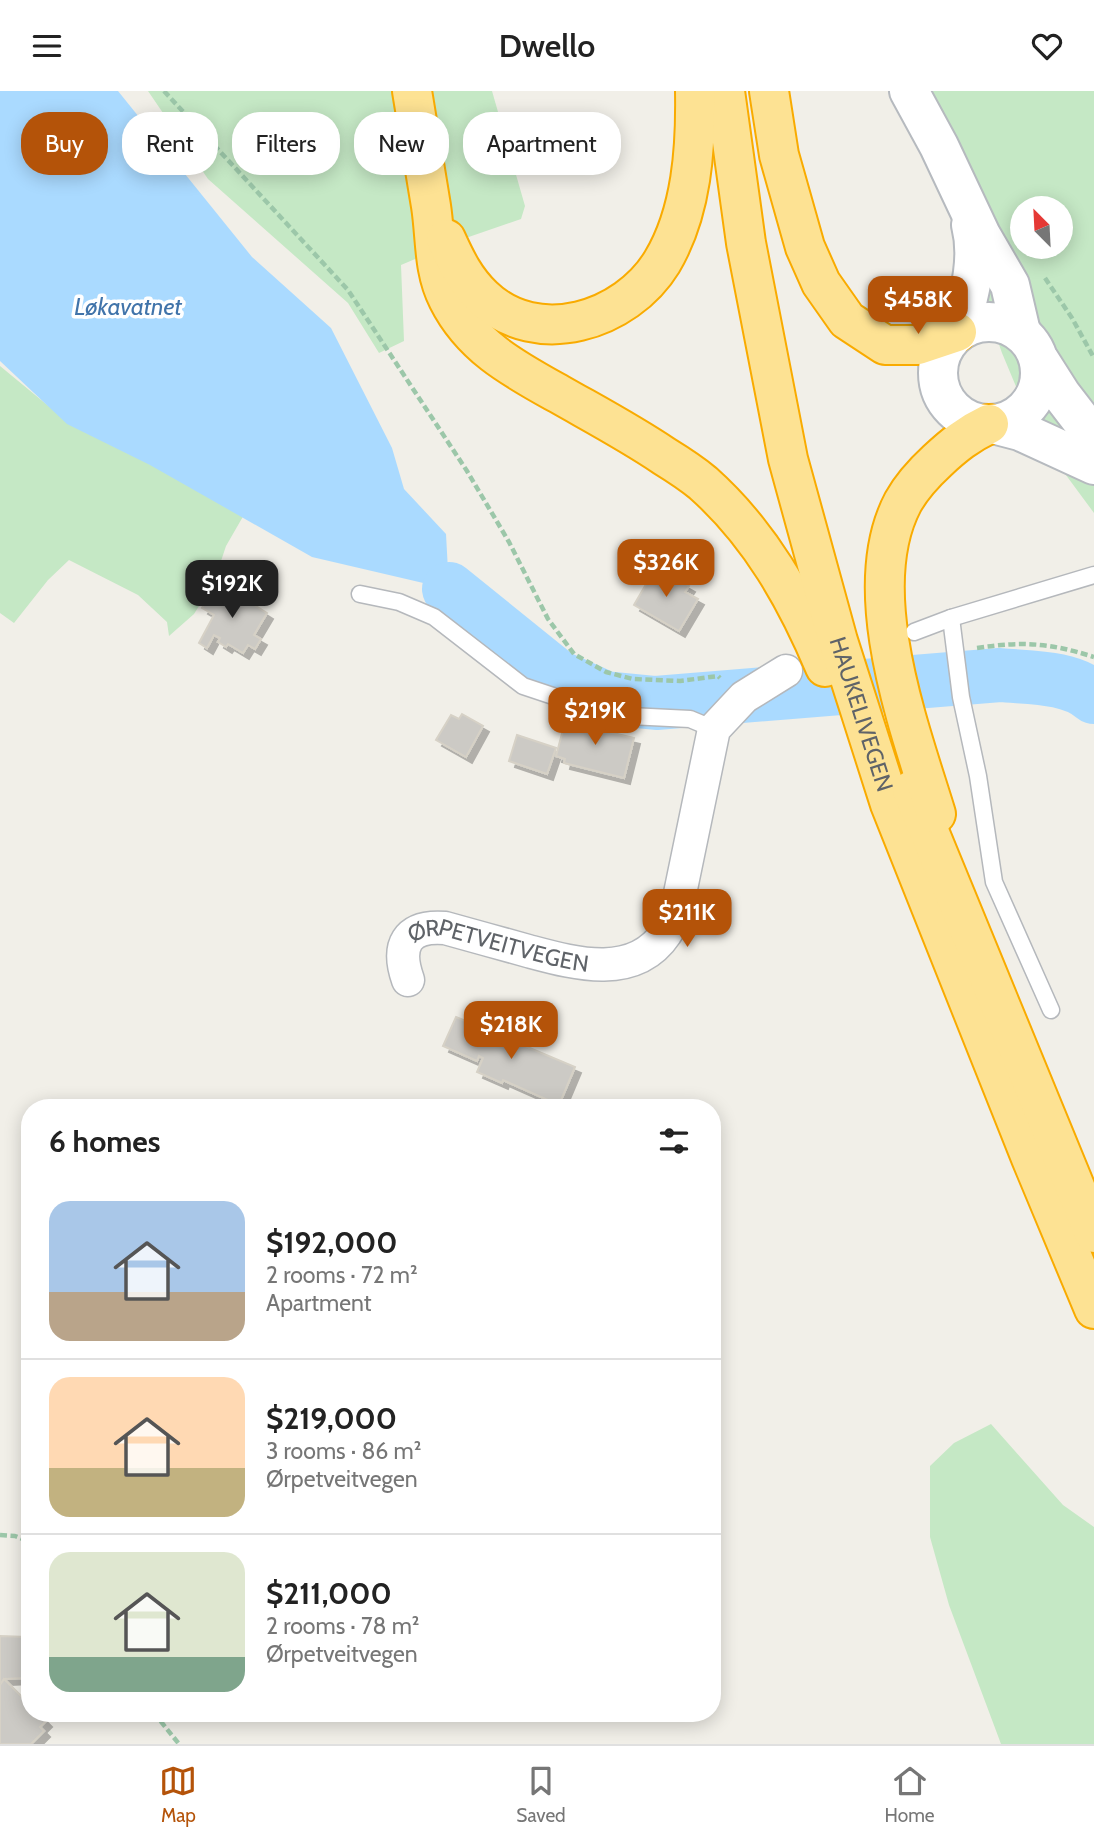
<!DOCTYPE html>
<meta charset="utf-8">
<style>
body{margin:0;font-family:Cabin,sans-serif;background:#f2f2f2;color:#222;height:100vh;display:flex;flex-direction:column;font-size:26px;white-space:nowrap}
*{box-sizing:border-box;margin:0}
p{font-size:23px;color:#767676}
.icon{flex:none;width:38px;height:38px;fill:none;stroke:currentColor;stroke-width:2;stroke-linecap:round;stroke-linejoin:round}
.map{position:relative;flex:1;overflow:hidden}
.drawer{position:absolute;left:21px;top:1008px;width:700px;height:623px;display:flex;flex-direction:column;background:#fff;border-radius:28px;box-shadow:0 4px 18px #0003}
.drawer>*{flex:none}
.top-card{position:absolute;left:21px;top:21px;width:700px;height:63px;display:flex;gap:14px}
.needle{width:46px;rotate:336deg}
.fabs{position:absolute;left:1010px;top:105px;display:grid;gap:14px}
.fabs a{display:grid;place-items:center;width:63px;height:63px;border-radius:50%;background:#fff;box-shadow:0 4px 18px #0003;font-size:35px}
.price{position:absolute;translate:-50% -60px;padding:0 16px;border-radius:14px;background:#b45309;color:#fff;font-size:23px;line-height:46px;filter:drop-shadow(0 2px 4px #0008)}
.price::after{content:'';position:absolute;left:50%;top:42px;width:21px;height:16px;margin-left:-10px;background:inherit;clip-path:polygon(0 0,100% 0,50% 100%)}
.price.on{background:#222;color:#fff}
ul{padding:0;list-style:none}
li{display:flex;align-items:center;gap:21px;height:175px;padding:0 28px}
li+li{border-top:2px solid #e0e0e0}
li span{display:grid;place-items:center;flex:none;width:196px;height:140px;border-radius:21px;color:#555}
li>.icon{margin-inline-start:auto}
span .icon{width:84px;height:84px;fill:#fffc;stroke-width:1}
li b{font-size:30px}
h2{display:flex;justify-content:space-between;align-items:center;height:84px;padding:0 28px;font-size:30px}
.chip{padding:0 24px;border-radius:28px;background:#fff;box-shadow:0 4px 18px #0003;font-size:24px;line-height:63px}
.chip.on{background:#b45309;color:#fff}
header{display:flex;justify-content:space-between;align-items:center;height:91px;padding:0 28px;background:#fff;font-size:32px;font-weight:600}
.tabs{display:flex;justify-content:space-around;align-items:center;height:98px;border-top:2px solid #e0e0e0;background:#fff;font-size:19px;color:#767676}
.tabs a{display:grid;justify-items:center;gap:4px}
.tabs .on{color:#b45309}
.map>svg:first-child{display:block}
.green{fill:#c5e8c5;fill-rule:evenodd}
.water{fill:#aadaff}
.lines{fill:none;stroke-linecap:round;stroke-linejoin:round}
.river{stroke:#aadaff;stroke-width:54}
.building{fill:#cccac5;stroke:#d6d1c6;stroke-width:2;filter:url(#shadow)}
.lane-casing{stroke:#b5b8bc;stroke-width:19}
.street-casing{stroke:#b5b8bc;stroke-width:35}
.secondary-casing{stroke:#b6babf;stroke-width:42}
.highway-casing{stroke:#f9ab00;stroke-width:42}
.path{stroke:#9cc7a9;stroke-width:4.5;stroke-dasharray:7 3.5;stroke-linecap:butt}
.lane{stroke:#fff;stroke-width:16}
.street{stroke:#fff;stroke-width:32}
.secondary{stroke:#fff;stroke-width:38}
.highway{stroke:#fde293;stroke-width:38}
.labels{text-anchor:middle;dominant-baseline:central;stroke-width:7;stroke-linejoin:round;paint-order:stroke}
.street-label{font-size:23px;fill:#5f6368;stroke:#fff}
.water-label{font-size:24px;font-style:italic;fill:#4174aa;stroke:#fff}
</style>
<header><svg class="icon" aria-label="menu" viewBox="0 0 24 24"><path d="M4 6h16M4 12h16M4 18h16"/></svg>Dwello<svg class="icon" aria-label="heart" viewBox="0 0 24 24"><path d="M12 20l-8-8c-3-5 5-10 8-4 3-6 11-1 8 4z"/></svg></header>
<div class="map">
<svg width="1094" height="1653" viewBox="0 0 1094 1653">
<defs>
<filter id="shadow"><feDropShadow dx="6" dy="6" stdDeviation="0" flood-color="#0004"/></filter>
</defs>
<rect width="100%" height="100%" fill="#f1efe8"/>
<!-- green -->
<g class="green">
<polygon points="148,0 492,0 525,115 521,128 460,149 401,174 404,250 379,262 348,212 208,88"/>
<path d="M910,0H1094V422L1060,376L1025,317L1002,262ZM1022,117H1060V156H1022Z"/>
<polygon points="0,275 63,327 256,403 226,455 214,491 194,523 169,545 167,531 138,504 69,469 48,489 14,532 0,522"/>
<polygon points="991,1333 1063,1414 1094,1436 1094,1653 1001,1653 949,1514 930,1446 930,1375 954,1352"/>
</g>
<!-- water -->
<polygon class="water" points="0,0 118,0 252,166 331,237 392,357 404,398 446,443 449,498 312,466 150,374 67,333 0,270"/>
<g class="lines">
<!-- river -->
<path class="river" d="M449,498L558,586L605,607L656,612L1000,584C1030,587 1069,585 1094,606"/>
</g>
<!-- building -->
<g class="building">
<polygon points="656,476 689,495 685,501 698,508 679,540 634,514"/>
<polygon points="218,491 267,522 254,544 261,548 255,558 248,554 243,562 228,553 226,556 218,551 220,547 214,544 207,557 199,552 214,524 202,517"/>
<polygon points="462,623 483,635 466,666 436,649 451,624 459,628"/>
<polygon points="576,624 607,632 605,640 634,647 624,687 564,672 565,668 556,665 564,635 573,637"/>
<polygon points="517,644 556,657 547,683 509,670"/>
<polygon points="456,926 575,976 559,1014 503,989 502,992 477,981 483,967 479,965 477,970 443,955"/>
<polygon points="0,1545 27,1546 25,1587 4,1588 0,1594"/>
<polygon points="4,1588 30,1614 30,1622 38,1622 46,1630 40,1636 44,1640 31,1653 0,1653 0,1594"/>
</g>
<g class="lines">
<!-- lane casing -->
<g class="lane-casing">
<g id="lane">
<polyline points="360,503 399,511 434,526 523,595 598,620 630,625 690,628 714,638"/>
<polyline points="951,527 961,606 978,685 994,791 1051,919"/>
<polyline points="914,541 951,527 1094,484"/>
</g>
</g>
<!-- street casing -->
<g class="street-casing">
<g id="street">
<path id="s1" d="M408,889C396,855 406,834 445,837C473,845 500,852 528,860C573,872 634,890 666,842C671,835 673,825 677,817L714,638L744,606L786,580"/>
</g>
</g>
<!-- secondary casing -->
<g class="secondary-casing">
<g id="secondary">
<polyline points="909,0 939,55 981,144 1010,194 1021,241"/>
<circle cx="989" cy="282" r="51"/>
<path d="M960,238C969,204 980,169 971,134"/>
<polyline points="1040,270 1061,303 1094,346"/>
<polyline points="997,334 1020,340 1094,374"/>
</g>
</g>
<!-- highway casing -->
<g class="highway-casing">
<g id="highway">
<path d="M412,0C418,38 425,77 431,115C436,147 433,179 448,208C472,256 514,278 559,303C594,323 630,342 664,365C677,373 691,382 703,392C760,443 796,507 825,576"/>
<path id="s2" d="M725,0L746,152L788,368L838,550L890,713L1031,1067L1094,1218"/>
<polyline points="769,0 779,64 805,156 821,192 847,229 885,254 918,254 957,241"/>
<path d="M446,148C456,170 465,189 483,206C537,258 626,230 662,171C692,121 696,57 695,0"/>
<polyline points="912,699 1094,1142"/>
<path d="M936,723C909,635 857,498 903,411C912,395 924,382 937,370C954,354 968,343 989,333"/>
</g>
</g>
<!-- path -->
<g class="path">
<polyline points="164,0 348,199 467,380 509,451 548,528 574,563 606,581 633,588 680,590 718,585 720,587"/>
<polyline points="1045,187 1072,227 1094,267"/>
<path d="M977,557C1023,550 1050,552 1094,566"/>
<polyline points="0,1444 15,1445 30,1451"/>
<polyline points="154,1622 179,1653"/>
</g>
<!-- lane -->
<use href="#lane" class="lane"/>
<!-- street -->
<use href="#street" class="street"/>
<!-- secondary -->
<use href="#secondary" class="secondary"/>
<!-- highway -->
<use href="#highway" class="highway"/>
</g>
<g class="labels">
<!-- street labels -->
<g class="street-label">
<text stroke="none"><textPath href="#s2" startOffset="639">HAUKELIVEGEN</textPath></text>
<text stroke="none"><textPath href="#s1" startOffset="138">ØRPETVEITVEGEN</textPath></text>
</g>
<!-- water labels -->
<g class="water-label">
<text x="128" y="215">Løkavatnet</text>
</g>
</g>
</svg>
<div class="fabs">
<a><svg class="needle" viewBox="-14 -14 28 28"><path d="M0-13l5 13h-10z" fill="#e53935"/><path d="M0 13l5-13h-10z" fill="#767676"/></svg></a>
</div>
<b class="price" style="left:918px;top:245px">$458K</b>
<b class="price" style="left:666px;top:508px">$326K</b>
<b class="price on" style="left:232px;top:529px">$192K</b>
<b class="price" style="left:595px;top:656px">$219K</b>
<b class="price" style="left:687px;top:858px">$211K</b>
<b class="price" style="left:511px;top:970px">$218K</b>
<div class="top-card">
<a class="chip on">Buy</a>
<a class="chip">Rent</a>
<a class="chip">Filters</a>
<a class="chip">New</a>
<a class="chip">Apartment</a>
</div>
<section class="drawer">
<h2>6 homes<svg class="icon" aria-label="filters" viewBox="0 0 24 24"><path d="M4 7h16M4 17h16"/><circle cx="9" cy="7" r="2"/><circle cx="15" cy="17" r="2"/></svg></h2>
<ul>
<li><span style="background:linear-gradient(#a9c7e8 65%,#b9a48a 0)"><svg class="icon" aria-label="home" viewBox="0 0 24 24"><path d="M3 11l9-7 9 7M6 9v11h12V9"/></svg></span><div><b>$192,000</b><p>2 rooms · 72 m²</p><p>Apartment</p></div></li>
<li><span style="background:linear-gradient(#ffd9b3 65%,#c2b280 0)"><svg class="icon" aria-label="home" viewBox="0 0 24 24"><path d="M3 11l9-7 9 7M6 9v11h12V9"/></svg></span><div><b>$219,000</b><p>3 rooms · 86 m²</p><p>Ørpetveitvegen</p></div></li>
<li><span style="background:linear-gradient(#dfe7d0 75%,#7fa58c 0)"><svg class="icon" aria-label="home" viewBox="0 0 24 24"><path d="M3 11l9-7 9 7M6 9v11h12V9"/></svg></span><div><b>$211,000</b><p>2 rooms · 78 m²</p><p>Ørpetveitvegen</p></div></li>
</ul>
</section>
</div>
<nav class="tabs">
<a class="on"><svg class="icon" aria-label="map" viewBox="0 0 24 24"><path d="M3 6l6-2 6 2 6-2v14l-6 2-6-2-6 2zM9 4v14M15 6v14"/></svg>Map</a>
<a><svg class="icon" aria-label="saved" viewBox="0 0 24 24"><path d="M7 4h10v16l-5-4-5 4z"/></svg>Saved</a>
<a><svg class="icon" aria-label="home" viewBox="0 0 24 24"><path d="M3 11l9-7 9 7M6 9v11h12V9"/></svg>Home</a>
</nav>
